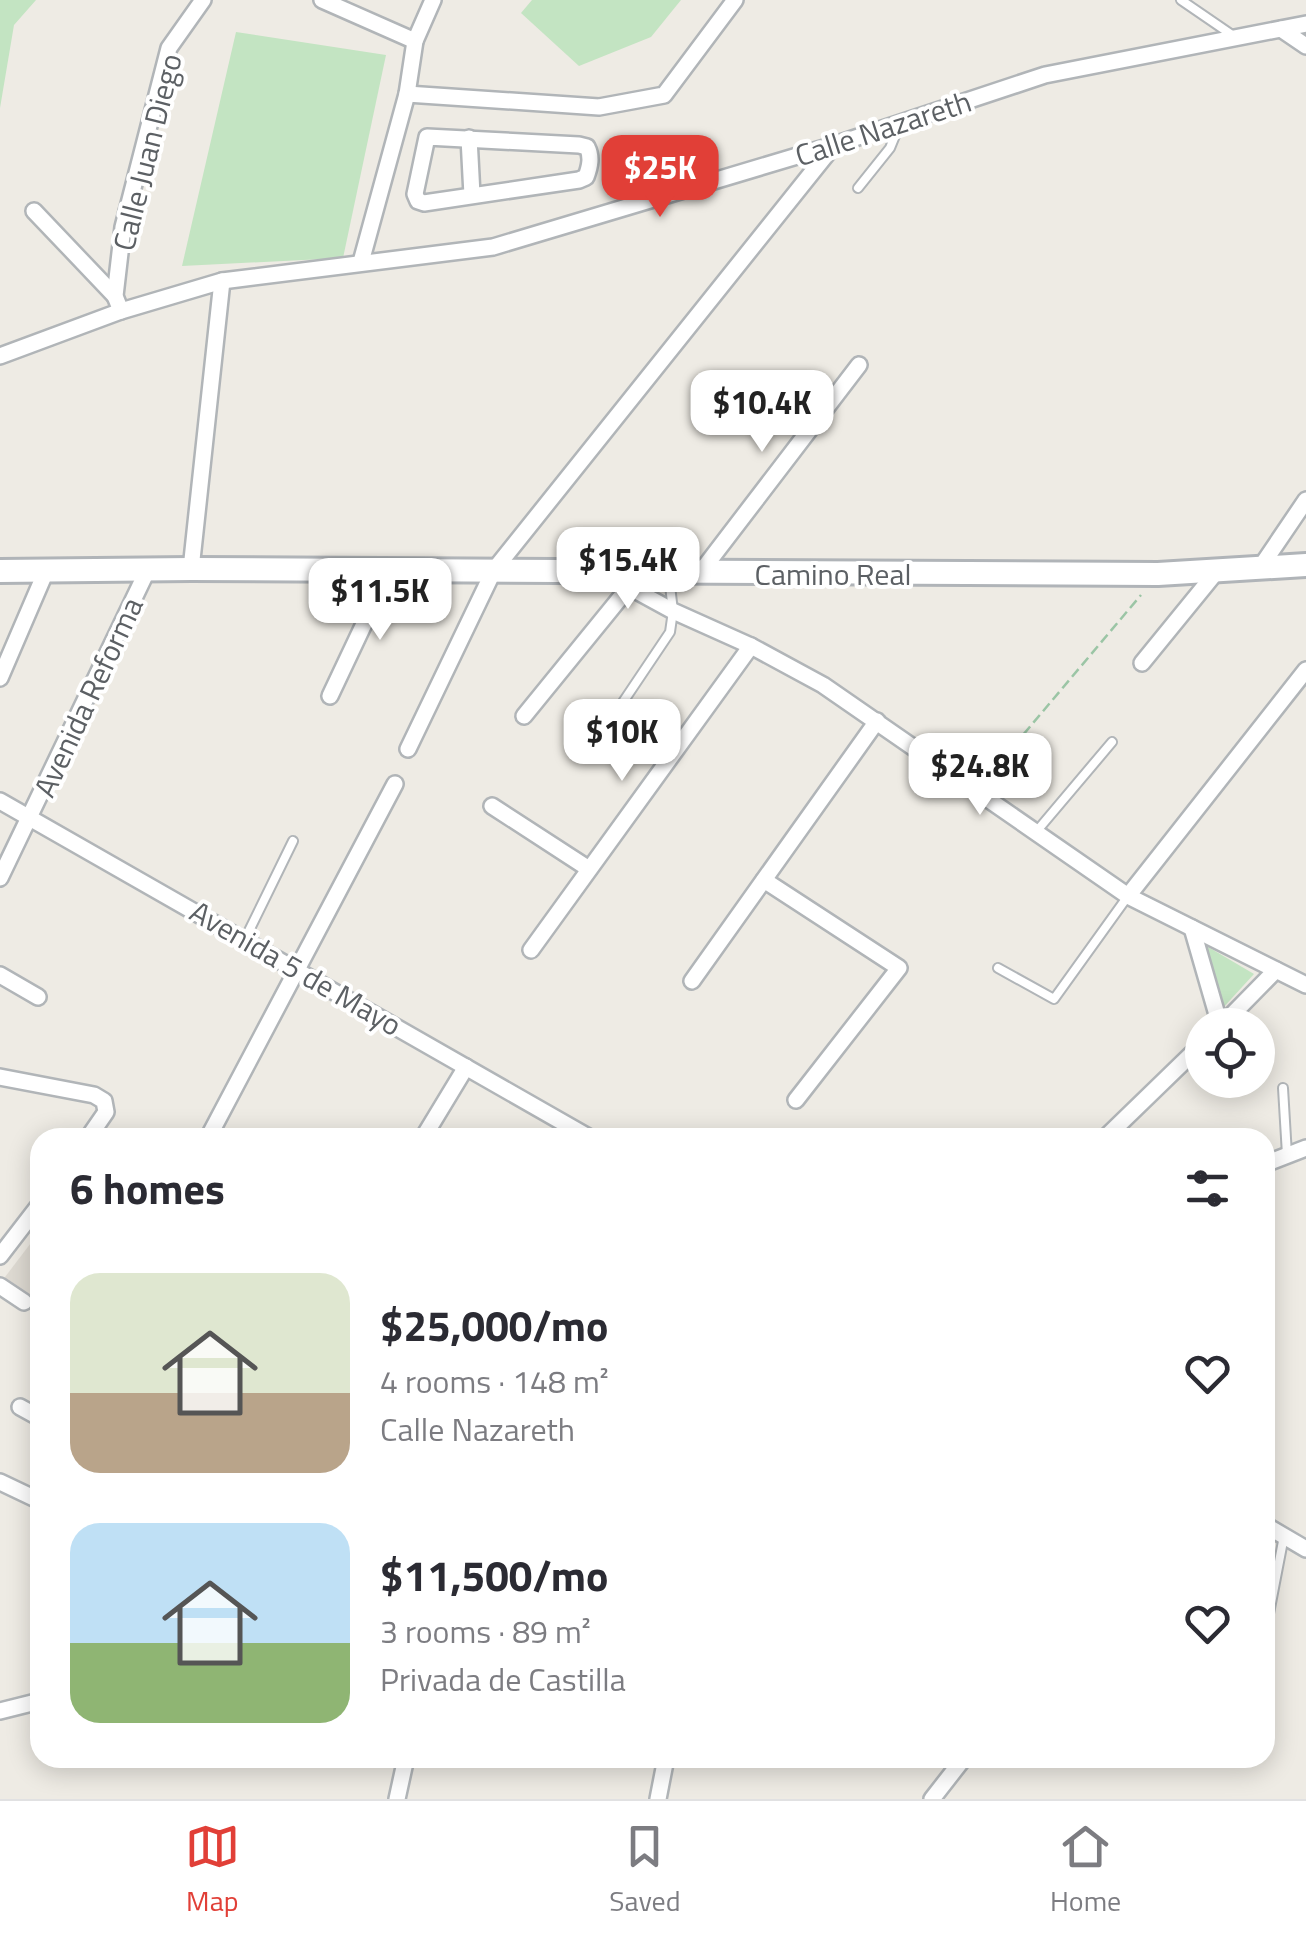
<!DOCTYPE html>
<meta charset="utf-8">
<style>
body{margin:0;font-family:"Titillium Web",sans-serif;background:#f2f2f3;color:#2b2b33;height:100vh;display:flex;flex-direction:column;font-size:38px;white-space:nowrap}
*{box-sizing:border-box;margin:0}
p{font-size:32px;color:#7c7c81}
.icon{flex:none;width:55px;height:55px;fill:none;stroke:currentColor;stroke-width:2;stroke-linecap:round;stroke-linejoin:round}
.map{position:relative;flex:1;overflow:hidden}
.panel{position:absolute;left:30px;top:1128px;width:1245px;height:640px;display:flex;flex-direction:column;background:#fff;border-radius:30px;box-shadow:0 5px 25px #0003}
.panel>*{flex:none}
.fabs{position:absolute;left:1185px;top:1008px;display:grid;gap:20px}
.fabs a{display:grid;place-items:center;width:90px;height:90px;border-radius:50%;background:#fff;box-shadow:0 5px 25px #0003;font-size:50px}
.price{position:absolute;translate:-50% -85px;padding:0 22px;border-radius:20px;background:#fff;color:#222;font-size:32px;line-height:65px;filter:drop-shadow(0 2px 5px #0008)}
.price::after{content:'';position:absolute;left:50%;top:60px;width:30px;height:22px;margin-left:-15px;background:inherit;clip-path:polygon(0 0,100% 0,50% 100%)}
.price.on{background:#e13f37;color:#fff}
ul{padding:0;list-style:none}
li{display:flex;align-items:center;gap:30px;height:250px;padding:0 40px}
li span{display:grid;place-items:center;flex:none;width:280px;height:200px;border-radius:30px;color:#555}
li>.icon{margin-inline-start:auto}
span .icon{width:120px;height:120px;fill:#fffc;stroke-width:1}
li b{font-size:42px}
h2{display:flex;justify-content:space-between;align-items:center;height:120px;padding:0 40px;font-size:42px}
.menu{display:flex;justify-content:space-around;align-items:center;height:140px;border-top:2px solid #e1e1e2;background:#fff;font-size:28px;color:#7c7c81}
.menu a{display:grid;justify-items:center;gap:5px}
.menu .on{color:#e13f37}
.map>svg:first-child{display:block}
.education{fill:#dedad2}
.green{fill:#c3e4c2}
.lines{fill:none;stroke-linecap:round;stroke-linejoin:round}
.lane-casing{stroke:#b1b5b8;stroke-width:12}
.street-casing{stroke:#b1b5b8;stroke-width:20}
.secondary-casing{stroke:#b0b4b8;stroke-width:28}
.path{stroke:#9bc5a5;stroke-width:2.5;stroke-dasharray:10 5;stroke-linecap:butt}
.lane{stroke:#fff;stroke-width:8}
.street{stroke:#fff;stroke-width:15}
.secondary{stroke:#fff;stroke-width:22}
.labels{text-anchor:middle;dominant-baseline:central;stroke-width:8;stroke-linejoin:round;paint-order:stroke}
.street-label{font-size:30px;fill:#5c6064;stroke:#fff}
</style>
<div class="map">
<svg width="1306" height="1799" viewBox="0 0 1306 1799">
<rect width="100%" height="100%" fill="#eeebe4"/>
<!-- education -->
<polygon class="education" points="40,1231 40,1303 2,1281"/>
<!-- green -->
<g class="green">
<polygon points="0,0 36,0 14,25 0,108"/>
<polygon points="532,0 681,0 651,37 579,66 521,13"/>
<polygon points="236,32 386,55 343,258 182,266"/>
<polygon points="1203,944 1254,974 1221,1010"/>
</g>
<g class="lines">
<!-- lane casing -->
<g class="lane-casing">
<g id="lane">
<polyline points="1181,0 1235,37"/>
<polyline points="858,188 890,148 899,126"/>
<polyline points="617,711 670,632 673,611 669,577"/>
<polyline points="1036,832 1112,742"/>
<polyline points="245,939 293,841"/>
<polyline points="998,968 1054,999 1128,896"/>
<polyline points="1283,1088 1287,1155"/>
<polyline points="1266,1629 1284,1536"/>
</g>
</g>
<!-- street casing -->
<g class="street-casing">
<g id="street">
<polyline points="322,0 415,41"/>
<polyline points="1281,29 1306,46"/>
<polyline points="407,94 599,107 664,95 735,0"/>
<path d="M427,137L579,145L587,147C592,157 590,166 586,177L579,180L424,203L418,201L415,194Z"/>
<polyline points="469,138 472,195"/>
<polyline points="34,211 115,296"/>
<polyline points="361,262 407,94 415,41 433,0"/>
<polyline points="121,311 115,296 123,227 169,48 203,0"/>
<polyline points="0,356 121,311 222,281 493,247 834,145 1045,75 1306,24"/>
<polyline points="1260,568 1306,500"/>
<polyline points="191,569 222,281"/>
<polyline points="618,573 629,587 673,611 751,646 823,685 1128,896 1306,985"/>
<polyline points="700,573 859,365"/>
<polyline points="1142,663 1217,571"/>
<polyline points="0,678 46,571"/>
<polyline points="330,696 389,571"/>
<polyline points="524,716 629,587"/>
<polyline points="408,749 494,570 834,145"/>
<polyline points="0,801 590,1138"/>
<polyline points="492,806 589,869"/>
<polyline points="0,878 148,569"/>
<polyline points="764,880 899,968 796,1100"/>
<polyline points="1128,896 1306,670"/>
<polyline points="1192,928 1220,1025"/>
<polyline points="531,950 751,646"/>
<polyline points="0,975 38,997"/>
<polyline points="692,981 877,721"/>
<polyline points="1222,1025 1276,970"/>
<polyline points="0,1077 94,1095 104,1101 106,1112 88,1138"/>
<polyline points="208,1138 395,784"/>
<polyline points="423,1138 466,1067"/>
<polyline points="1105,1138 1202,1044"/>
<polyline points="1265,1164 1306,1148"/>
<polyline points="0,1256 40,1204"/>
<polyline points="0,1286 24,1302"/>
<polyline points="20,1407 40,1418"/>
<polyline points="0,1482 40,1501"/>
<polyline points="1265,1525 1306,1549"/>
<polyline points="0,1711 40,1701"/>
<polyline points="397,1799 406,1758"/>
<polyline points="658,1799 666,1758"/>
<polyline points="932,1799 964,1758"/>
</g>
</g>
<!-- secondary casing -->
<g class="secondary-casing">
<polyline id="secondary" points="0,571 191,569 1158,574 1306,565"/>
</g>
<!-- path -->
<polyline class="path" points="985,780 1141,595"/>
<!-- lane -->
<use href="#lane" class="lane"/>
<!-- street -->
<use href="#street" class="street"/>
<!-- secondary -->
<use href="#secondary" class="secondary"/>
</g>
<g class="labels">
<!-- street labels -->
<g class="street-label">
<text transform="translate(883 128) rotate(-18)">Calle Nazareth</text>
<text transform="translate(147 152) rotate(-76)">Calle Juan Diego</text>
<text x="833" y="574">Camino Real</text>
<text transform="translate(88 697) rotate(-65)">Avenida Reforma</text>
<text transform="translate(296 968) rotate(30)">Avenida 5 de Mayo</text>
</g>
</g>
</svg>
<div class="fabs">
<a><svg class="icon" aria-label="locate" viewBox="0 0 24 24"><circle cx="12" cy="12" r="6"/><path d="M12 2v4M12 18v4M2 12h4M18 12h4"/></svg></a>
</div>
<b class="price on" style="left:660px;top:220px">$25K</b>
<b class="price" style="left:762px;top:455px">$10.4K</b>
<b class="price" style="left:628px;top:612px">$15.4K</b>
<b class="price" style="left:380px;top:643px">$11.5K</b>
<b class="price" style="left:622px;top:784px">$10K</b>
<b class="price" style="left:980px;top:818px">$24.8K</b>
<section class="panel">
<h2>6 homes<svg class="icon" aria-label="filters" viewBox="0 0 24 24"><path d="M4 7h16M4 17h16"/><circle cx="9" cy="7" r="2"/><circle cx="15" cy="17" r="2"/></svg></h2>
<ul>
<li><span style="background:linear-gradient(#dfe7d0 60%,#b9a48a 0)"><svg class="icon" aria-label="home" viewBox="0 0 24 24"><path d="M3 11l9-7 9 7M6 9v11h12V9"/></svg></span><div><b>$25,000/mo</b><p>4 rooms · 148 m²</p><p>Calle Nazareth</p></div><svg class="icon" aria-label="heart" viewBox="0 0 24 24"><path d="M12 20l-8-8c-3-5 5-10 8-4 3-6 11-1 8 4z"/></svg></li>
<li><span style="background:linear-gradient(#bfe0f5 60%,#8fb573 0)"><svg class="icon" aria-label="home" viewBox="0 0 24 24"><path d="M3 11l9-7 9 7M6 9v11h12V9"/></svg></span><div><b>$11,500/mo</b><p>3 rooms · 89 m²</p><p>Privada de Castilla</p></div><svg class="icon" aria-label="heart" viewBox="0 0 24 24"><path d="M12 20l-8-8c-3-5 5-10 8-4 3-6 11-1 8 4z"/></svg></li>
</ul>
</section>
</div>
<nav class="menu">
<a class="on"><svg class="icon" aria-label="map" viewBox="0 0 24 24"><path d="M3 6l6-2 6 2 6-2v14l-6 2-6-2-6 2zM9 4v14M15 6v14"/></svg>Map</a>
<a><svg class="icon" aria-label="saved" viewBox="0 0 24 24"><path d="M7 4h10v16l-5-4-5 4z"/></svg>Saved</a>
<a><svg class="icon" aria-label="home" viewBox="0 0 24 24"><path d="M3 11l9-7 9 7M6 9v11h12V9"/></svg>Home</a>
</nav>
